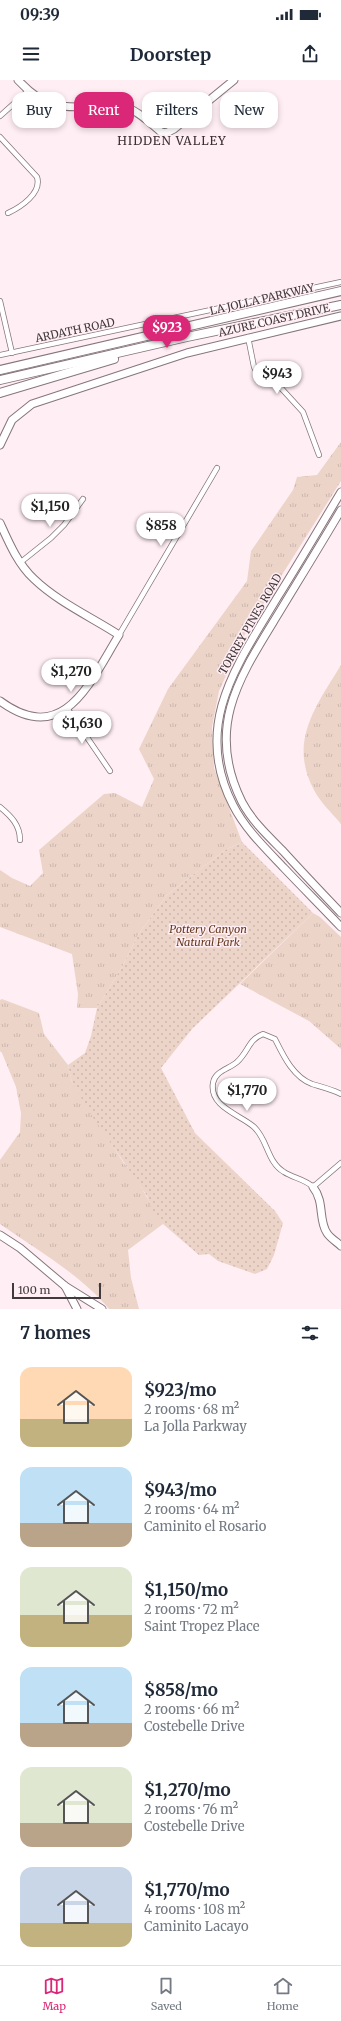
<!DOCTYPE html>
<meta charset="utf-8">
<style>
body{margin:0;font-family:Merriweather,serif;background:#f2f2f3;color:#1f2937;height:100vh;display:flex;flex-direction:column;font-size:15px;white-space:nowrap}
*{box-sizing:border-box;margin:0}
p{font-size:13px;color:#747a83}
.icon{flex:none;width:22px;height:22px;fill:none;stroke:currentColor;stroke-width:2;stroke-linecap:round;stroke-linejoin:round}
.map{position:relative;height:1229px;overflow:hidden}
.panel{display:flex;flex-direction:column;background:#fff;flex:1}
.panel>*{flex:none}
.banner{position:absolute;left:12px;top:12px;width:317px;height:36px;display:flex;gap:8px}
.scale{position:absolute;left:12px;bottom:10px;width:89px;box-sizing:border-box;padding-left:4px;border:2px solid #413a3c;border-top:0;font-size:11px;line-height:14px;white-space:nowrap;color:#413a3c;-webkit-text-stroke:3px #ffeef4;paint-order:stroke}
.price{position:absolute;translate:-50% -34px;padding:0 9px;border-radius:14px;background:#fff;color:#222;font-size:13px;line-height:26px;filter:drop-shadow(0 1px 2px #0008)}
.price::after{content:'';position:absolute;left:50%;top:24px;width:12px;height:9px;margin-left:-6px;background:inherit;clip-path:polygon(0 0,100% 0,50% 100%)}
.price.on{background:#db2777;color:#fff}
ul{padding:0;list-style:none}
li{display:flex;align-items:center;gap:12px;height:100px;padding:0 20px}
li span{display:grid;place-items:center;flex:none;width:112px;height:80px;border-radius:12px;color:#555}
li>.icon{margin-inline-start:auto}
span .icon{width:48px;height:48px;fill:#fffc;stroke-width:1}
li b{font-size:17px}
h2{display:flex;justify-content:space-between;align-items:center;height:48px;padding:0 20px;font-size:17px}
.tag{padding:0 14px;border-radius:12px;background:#fff;box-shadow:0 2px 6px #0003;font-size:14px;line-height:36px}
.tag.on{background:#db2777;color:#fff}
.status{display:flex;justify-content:space-between;align-items:center;height:28px;padding:0 20px;background:#fff;direction:ltr}
.status svg{height:11px;fill:currentColor}
header{display:flex;justify-content:space-between;align-items:center;height:52px;padding:0 20px;background:#fff;font-size:18px;font-weight:700}
.menu{display:flex;justify-content:space-around;align-items:center;height:56px;border-top:1px solid #e0e1e3;background:#fff;font-size:11px;color:#747a83}
.menu a{display:grid;justify-items:center;gap:2px}
.menu .on{color:#db2777}
.map>svg:first-child{display:block}
.grass{fill:url(#grass-tufts)}
.park{fill:url(#park-dots)}
.lines{fill:none;stroke-linecap:round;stroke-linejoin:round}
.street-casing{stroke:#85767b;stroke-width:6}
.secondary-casing{stroke:#85767b;stroke-width:9}
.primary-casing{stroke:#85767b;stroke-width:9}
.highway-casing{stroke:#85767b;stroke-width:10}
.street{stroke:#fff;stroke-width:4.5}
.secondary{stroke:#fff;stroke-width:7}
.primary{stroke:#fff;stroke-width:7}
.highway{stroke:#fff;stroke-width:8}
.labels{text-anchor:middle;dominant-baseline:central;stroke-width:3;stroke-linejoin:round;paint-order:stroke}
.street-label{font-size:11px;fill:#413a3c;stroke:#ffeef4}
.park-label{font-size:11px;font-style:italic;fill:#65381d;stroke:#ffeef4}
.neighbourhood-label{font-size:12px;letter-spacing:1px;fill:#3c3034;stroke:#ffeef4}
</style>
<div class="status"><b>09:39</b><svg viewBox="0 0 49 12"><path d="M0 12V9h3v3zM5 12V6h3v6zM10 12V3h3v9zM15 12V0h3v12zM26 1h20v11H26zM47 4h2v5h-2z"/></svg></div>
<header><svg class="icon" aria-label="menu" viewBox="0 0 24 24"><path d="M4 6h16M4 12h16M4 18h16"/></svg>Doorstep<svg class="icon" aria-label="share" viewBox="0 0 24 24"><path d="M12 15V3M7 8l5-5 5 5M5 13v7h14v-7"/></svg></header>
<div class="map">
<svg width="341" height="1229" viewBox="0 0 341 1229">
<defs>
<pattern id="grass-tufts" width="24" height="20" patternUnits="userSpaceOnUse"><rect width="24" height="20" fill="#ecd4c8"/><path d="M3 7l-1-3M5 7V3M7 7l1-3M15 17l-1-3M17 17v-4M19 17l1-3" fill="none" stroke="#ccb7ad"/></pattern>
<pattern id="park-dots" width="8" height="8" patternUnits="userSpaceOnUse"><rect width="8" height="8" fill="#ecd4c8"/><path d="M2 2h.1M6 6h.1" fill="none" stroke="#ccb7ad" stroke-width="1.8" stroke-linecap="round"/></pattern>
</defs>
<rect width="100%" height="100%" fill="#ffeef4"/>
<!-- grass -->
<g class="grass">
<polygon points="341,362 341,401 246,552 219,611 212,647 214,688 242,762 225,770 167,815 138,855 122,887 97,928 77,928 78,914 72,874 0,847 0,790 12,798 30,806 43,793 39,770 104,714 115,713 142,727 154,699 139,669 168,609 247,501 251,471 293,410 297,397 317,395"/>
<path d="M341,585V744C332,733 320,722 314,710C288,662 316,626 341,585Z"/>
<polygon points="313,833 320,837 341,857 341,969 309,941 240,904"/>
<path d="M2,919L39,933L44,954L68,985L72,1002L123,1082L135,1097L163,1144L128,1170L131,1198L139,1229H109C80,1194 37,1170 0,1144V1080L20,1052L21,1033L16,1007L2,973L0,971V920Z"/>
</g>
<!-- park -->
<polygon class="park" points="242,762 313,833 192,949 161,988 195,1053 275,1131 283,1143 274,1175 267,1189 255,1194 218,1181 209,1174 199,1175 163,1144 153,1131 147,1116 92,1036 72,1002 68,985 85,973 91,956 97,928 122,887 138,855 167,815 225,770"/>
<g class="lines">
<!-- street casing -->
<g class="street-casing">
<g id="street">
<polyline points="0,36 28,11"/>
<path d="M0,57L37,97C42,113 21,127 8,133"/>
<polyline points="0,221 12,273"/>
<polyline points="248,257 254,287 258,295 281,308 303,332 319,375"/>
<polyline points="0,275 341,202"/>
<polyline points="21,482 51,458 64,445 83,419"/>
<polyline points="119,555 217,388"/>
<polyline points="67,628 110,691"/>
<path d="M0,727C11,736 20,745 20,760"/>
<path d="M341,1014C331,1009 322,1007 312,1004C293,997 283,975 275,959L263,954C248,960 249,971 237,982C229,989 215,991 213,1003C209,1027 241,1035 254,1047C268,1060 267,1082 284,1092C293,1098 305,1099 313,1107L341,1083"/>
</g>
</g>
<!-- secondary casing -->
<g class="secondary-casing">
<g id="secondary">
<path d="M18,0C43,27 59,29 96,26C103,25 113,23 120,25C136,29 149,42 161,52L166,53L174,49L234,0"/>
<polyline points="0,365 12,340 32,324 187,273 341,236"/>
<path d="M0,443C9,463 18,484 34,499C58,522 91,537 119,555C90,602 64,668 0,621"/>
<path d="M313,1107C325,1122 318,1140 327,1153C330,1158 337,1162 341,1166"/>
<polyline points="0,1155 20,1168 65,1206 102,1229"/>
<polyline points="65,1206 77,1229"/>
</g>
</g>
<!-- primary casing -->
<g class="primary-casing">
<g id="primary">
<path d="M341,412C320,447 299,483 277,518C237,585 192,645 233,725C245,749 266,769 284,788C303,808 322,827 341,847"/>
<path d="M341,430C321,464 300,498 280,531C241,595 204,646 242,722C252,741 268,756 283,771C302,792 322,813 341,833"/>
</g>
</g>
<!-- highway casing -->
<g class="highway-casing">
<g id="highway">
<polyline points="0,290 341,211"/>
<polyline points="0,300 187,257 341,225"/>
<polyline points="0,313 114,279"/>
</g>
</g>
<!-- street -->
<use href="#street" class="street"/>
<!-- secondary -->
<use href="#secondary" class="secondary"/>
<!-- primary -->
<use href="#primary" class="primary"/>
<!-- highway -->
<use href="#highway" class="highway"/>
</g>
<g class="labels">
<!-- street labels -->
<g class="street-label">
<text transform="translate(262 219) rotate(-13)">LA JOLLA PARKWAY</text>
<text transform="translate(274 240) rotate(-13)">AZURE COAST DRIVE</text>
<text transform="translate(75 250) rotate(-12)">ARDATH ROAD</text>
<text transform="translate(250 544) rotate(-60)">TORREY PINES ROAD</text>
</g>
<!-- park labels -->
<g class="park-label">
<text x="208" y="849">Pottery Canyon<tspan x="208" dy="13">Natural Park</tspan></text>
</g>
<!-- neighbourhood labels -->
<g class="neighbourhood-label">
<text x="172" y="60">HIDDEN VALLEY</text>
</g>
</g>
</svg>
<div class="scale">100 m</div>
<b class="price on" style="left:167px;top:269px">$923</b>
<b class="price" style="left:277px;top:315px">$943</b>
<b class="price" style="left:50px;top:448px">$1,150</b>
<b class="price" style="left:161px;top:467px">$858</b>
<b class="price" style="left:71px;top:613px">$1,270</b>
<b class="price" style="left:82px;top:665px">$1,630</b>
<b class="price" style="left:247px;top:1032px">$1,770</b>
<div class="banner">
<a class="tag">Buy</a>
<a class="tag on">Rent</a>
<a class="tag">Filters</a>
<a class="tag">New</a>
</div>
</div>
<section class="panel">
<h2>7 homes<svg class="icon" aria-label="filters" viewBox="0 0 24 24"><path d="M4 7h16M4 17h16"/><circle cx="9" cy="7" r="2"/><circle cx="15" cy="17" r="2"/></svg></h2>
<ul>
<li><span style="background:linear-gradient(#ffd9b3 65%,#c2b280 0)"><svg class="icon" aria-label="home" viewBox="0 0 24 24"><path d="M3 11l9-7 9 7M6 9v11h12V9"/></svg></span><div><b>$923/mo</b><p>2 rooms · 68 m²</p><p>La Jolla Parkway</p></div></li>
<li><span style="background:linear-gradient(#bfe0f5 70%,#b9a48a 0)"><svg class="icon" aria-label="home" viewBox="0 0 24 24"><path d="M3 11l9-7 9 7M6 9v11h12V9"/></svg></span><div><b>$943/mo</b><p>2 rooms · 64 m²</p><p>Caminito el Rosario</p></div></li>
<li><span style="background:linear-gradient(#dfe7d0 60%,#c2b280 0)"><svg class="icon" aria-label="home" viewBox="0 0 24 24"><path d="M3 11l9-7 9 7M6 9v11h12V9"/></svg></span><div><b>$1,150/mo</b><p>2 rooms · 72 m²</p><p>Saint Tropez Place</p></div></li>
<li><span style="background:linear-gradient(#bfe0f5 70%,#b9a48a 0)"><svg class="icon" aria-label="home" viewBox="0 0 24 24"><path d="M3 11l9-7 9 7M6 9v11h12V9"/></svg></span><div><b>$858/mo</b><p>2 rooms · 66 m²</p><p>Costebelle Drive</p></div></li>
<li><span style="background:linear-gradient(#dfe7d0 70%,#b9a48a 0)"><svg class="icon" aria-label="home" viewBox="0 0 24 24"><path d="M3 11l9-7 9 7M6 9v11h12V9"/></svg></span><div><b>$1,270/mo</b><p>2 rooms · 76 m²</p><p>Costebelle Drive</p></div></li>
<li><span style="background:linear-gradient(#c9d6e8 70%,#c2b280 0)"><svg class="icon" aria-label="home" viewBox="0 0 24 24"><path d="M3 11l9-7 9 7M6 9v11h12V9"/></svg></span><div><b>$1,770/mo</b><p>4 rooms · 108 m²</p><p>Caminito Lacayo</p></div></li>
</ul>
</section>
<nav class="menu">
<a class="on"><svg class="icon" aria-label="map" viewBox="0 0 24 24"><path d="M3 6l6-2 6 2 6-2v14l-6 2-6-2-6 2zM9 4v14M15 6v14"/></svg>Map</a>
<a><svg class="icon" aria-label="saved" viewBox="0 0 24 24"><path d="M7 4h10v16l-5-4-5 4z"/></svg>Saved</a>
<a><svg class="icon" aria-label="home" viewBox="0 0 24 24"><path d="M3 11l9-7 9 7M6 9v11h12V9"/></svg>Home</a>
</nav>
